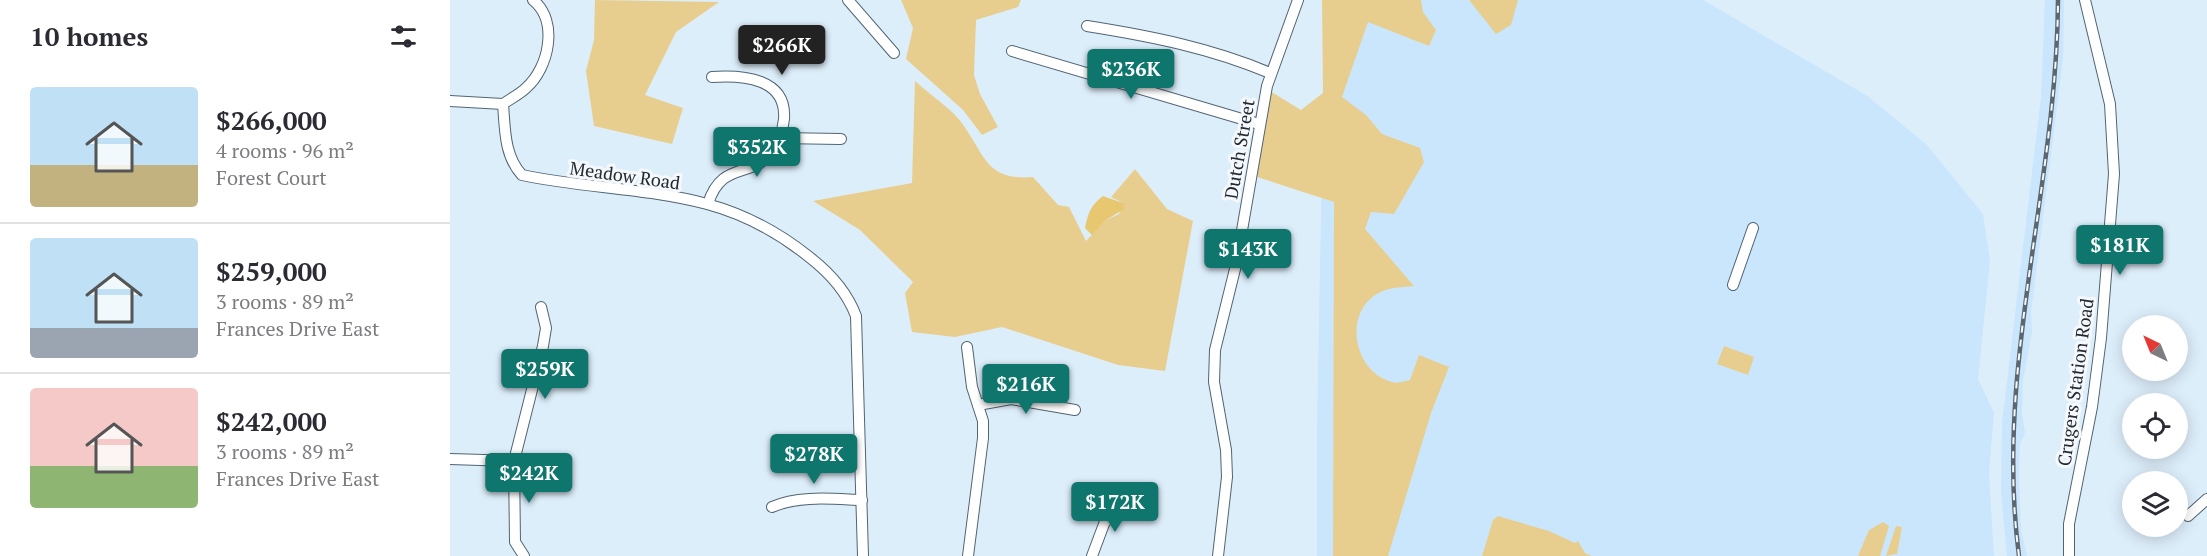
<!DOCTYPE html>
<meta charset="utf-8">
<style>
body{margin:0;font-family:"PT Serif",serif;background:#f2f2f3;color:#2b2b33;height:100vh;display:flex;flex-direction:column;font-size:22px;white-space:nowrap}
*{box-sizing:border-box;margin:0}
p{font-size:20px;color:#7c7c81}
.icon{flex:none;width:33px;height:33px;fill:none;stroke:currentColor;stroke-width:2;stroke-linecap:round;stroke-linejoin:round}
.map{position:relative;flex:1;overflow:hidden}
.drawer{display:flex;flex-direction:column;background:#fff;width:450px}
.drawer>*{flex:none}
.needle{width:39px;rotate:317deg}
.tools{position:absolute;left:1672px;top:315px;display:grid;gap:12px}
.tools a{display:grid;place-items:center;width:66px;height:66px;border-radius:50%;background:#fff;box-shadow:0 3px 15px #0003;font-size:30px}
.price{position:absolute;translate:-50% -51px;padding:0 14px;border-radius:6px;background:#0f766e;color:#fff;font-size:20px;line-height:39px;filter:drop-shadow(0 2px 3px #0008)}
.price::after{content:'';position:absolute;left:50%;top:36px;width:18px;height:14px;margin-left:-9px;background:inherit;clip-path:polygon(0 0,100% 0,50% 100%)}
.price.selected{background:#222;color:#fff}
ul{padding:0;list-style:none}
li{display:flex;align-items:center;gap:18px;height:150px;padding:0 30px}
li+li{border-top:2px solid #e1e1e2}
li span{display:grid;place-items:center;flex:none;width:168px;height:120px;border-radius:6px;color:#555}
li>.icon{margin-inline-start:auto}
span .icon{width:72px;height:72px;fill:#fffc;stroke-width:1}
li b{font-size:26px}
h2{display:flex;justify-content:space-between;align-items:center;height:72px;padding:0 30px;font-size:26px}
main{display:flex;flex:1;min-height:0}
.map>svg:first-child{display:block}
.built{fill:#cae6fc}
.green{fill:#e7ce8e}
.water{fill:#e8c771}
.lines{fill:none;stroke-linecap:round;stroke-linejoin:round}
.minor-casing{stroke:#516472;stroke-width:12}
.minor{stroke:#fff;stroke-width:10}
.rail-casing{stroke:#5b666e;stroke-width:4.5}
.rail{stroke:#f5f9fd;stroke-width:2;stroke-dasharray:7;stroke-linecap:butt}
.labels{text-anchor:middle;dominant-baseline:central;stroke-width:6;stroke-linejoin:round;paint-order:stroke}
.street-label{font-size:18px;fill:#232b31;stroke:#f5f9fd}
</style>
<main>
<section class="drawer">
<h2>10 homes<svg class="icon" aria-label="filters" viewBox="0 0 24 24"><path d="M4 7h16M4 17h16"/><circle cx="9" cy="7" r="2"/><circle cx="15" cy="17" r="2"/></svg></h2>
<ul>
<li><span style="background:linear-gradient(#bfe0f5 65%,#c2b280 0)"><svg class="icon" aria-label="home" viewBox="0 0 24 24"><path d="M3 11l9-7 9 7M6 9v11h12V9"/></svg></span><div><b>$266,000</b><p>4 rooms · 96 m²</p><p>Forest Court</p></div></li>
<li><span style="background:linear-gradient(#bfe0f5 75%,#9aa5b1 0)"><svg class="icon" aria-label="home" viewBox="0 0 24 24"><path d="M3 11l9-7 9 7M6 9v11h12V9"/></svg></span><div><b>$259,000</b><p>3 rooms · 89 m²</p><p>Frances Drive East</p></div></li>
<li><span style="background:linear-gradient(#f6c9c9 65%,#8fb573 0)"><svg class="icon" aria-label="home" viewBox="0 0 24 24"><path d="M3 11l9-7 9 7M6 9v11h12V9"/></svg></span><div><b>$242,000</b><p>3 rooms · 89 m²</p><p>Frances Drive East</p></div></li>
</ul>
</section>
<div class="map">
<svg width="1757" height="556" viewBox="0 0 1757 556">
<rect width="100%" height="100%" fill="#ddeefb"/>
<!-- built -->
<g class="built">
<polygon points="875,0 1253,0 1416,95 1476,144 1533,214 1540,261 1528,379 1544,413 1539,473 1544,556 867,556 867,427"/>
<polygon points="1595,0 1614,0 1613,60 1581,312 1582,332 1573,381 1572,413 1575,433 1570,444 1569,477 1571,530 1577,556 1557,556 1551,491 1552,423 1591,97"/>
</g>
<!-- green -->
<g class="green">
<polygon points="145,0 269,2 226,32 195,95 233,108 222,144 144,126 136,71 144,40"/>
<polygon points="451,0 571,0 568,7 526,20 524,75 530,94 548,127 532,135 513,110 456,59 463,28"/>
<path d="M872,0H971L973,12L986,30L979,46L918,22L892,97L916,115L932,134L970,148L974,162L944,214L921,212L915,229L964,286C955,287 944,287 936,290C892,304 900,371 942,382C947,384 955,381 960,380L969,355L999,367L981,413L938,556H883L884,202L804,176L820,91L851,110L873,93Z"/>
<polygon points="1019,0 1068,0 1061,25 1046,34"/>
<path d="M465,81C480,95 503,109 514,126C535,156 537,181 583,177L608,205L619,207L636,241L656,220L669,214L673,203L661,197L685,169L717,209L743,221L715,371L668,365L552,327L505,337L462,332L455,293L463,282L410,230L363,201L462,183Z"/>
<polygon points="1274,346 1304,357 1298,375 1267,364"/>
<polygon points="1048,516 1099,531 1125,543 1128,541 1135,553 1142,556 1032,556 1043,520"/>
<polygon points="1433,522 1439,526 1430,556 1408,556 1419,530"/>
<polygon points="1446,526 1452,527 1447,554 1436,556"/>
</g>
<!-- water -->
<path class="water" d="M653,196L673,203L674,209L656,220L642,235L635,228C638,214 640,206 653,196Z"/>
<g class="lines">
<!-- minor casing -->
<g class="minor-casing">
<g id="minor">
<polyline points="398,0 444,53"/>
<path d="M637,26C700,36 761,48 820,73"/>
<polyline points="562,51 809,124"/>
<polyline points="0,101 53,104"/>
<path d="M53,104C55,128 54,156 72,175C133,188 197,188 257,204C294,214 329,233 358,256C379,272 397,292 406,316L413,556"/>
<path d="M53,104C60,99 70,94 76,88C99,68 109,21 83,0"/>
<polyline points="329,138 391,139"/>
<path d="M258,204C271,161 301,178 320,154C327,144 333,131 334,119C337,78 293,75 262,77"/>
<polyline points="1283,285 1303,228"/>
<polyline points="517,347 522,387 533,421 533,438 518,556"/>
<polyline points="528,405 561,399 625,410"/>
<polyline points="0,459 64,461"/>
<path d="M322,507C349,495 383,499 412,500"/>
<polyline points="1738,516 1757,499"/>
<polyline points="74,556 65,542 64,461 93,346 96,328 91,307"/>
<polyline points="642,556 654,524 669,501"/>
<polyline points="768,556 777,477 776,450 764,382 765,350 786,265 817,86 848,0"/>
<polyline points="1619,556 1619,524 1642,407 1651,338 1664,174 1660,104 1635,0"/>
</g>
</g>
<!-- minor -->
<use href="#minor" class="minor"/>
<!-- rail casing -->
<g class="rail-casing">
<path id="rail" d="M1569,556C1544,367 1607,188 1608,0"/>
</g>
<!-- rail -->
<use href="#rail" class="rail"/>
</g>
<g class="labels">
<!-- street labels -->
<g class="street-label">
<text transform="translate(789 149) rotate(-80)">Dutch Street</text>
<text transform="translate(175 175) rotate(8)">Meadow Road</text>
<text transform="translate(1625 382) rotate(-82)">Crugers Station Road</text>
</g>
</g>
</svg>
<div class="tools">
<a><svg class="needle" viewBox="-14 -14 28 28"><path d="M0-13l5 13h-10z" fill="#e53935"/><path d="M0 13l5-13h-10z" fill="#7c7c81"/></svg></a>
<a><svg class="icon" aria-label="locate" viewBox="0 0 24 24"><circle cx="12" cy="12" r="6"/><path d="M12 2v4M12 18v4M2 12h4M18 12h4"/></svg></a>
<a><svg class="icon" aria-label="layers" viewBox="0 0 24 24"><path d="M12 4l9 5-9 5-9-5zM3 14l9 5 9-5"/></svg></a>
</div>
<b class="price selected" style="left:332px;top:76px">$266K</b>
<b class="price" style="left:681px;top:100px">$236K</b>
<b class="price" style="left:307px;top:178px">$352K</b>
<b class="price" style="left:1670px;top:276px">$181K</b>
<b class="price" style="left:798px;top:280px">$143K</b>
<b class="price" style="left:95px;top:400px">$259K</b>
<b class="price" style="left:576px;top:415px">$216K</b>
<b class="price" style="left:364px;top:485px">$278K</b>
<b class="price" style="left:79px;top:504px">$242K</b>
<b class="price" style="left:665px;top:533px">$172K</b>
</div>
</main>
